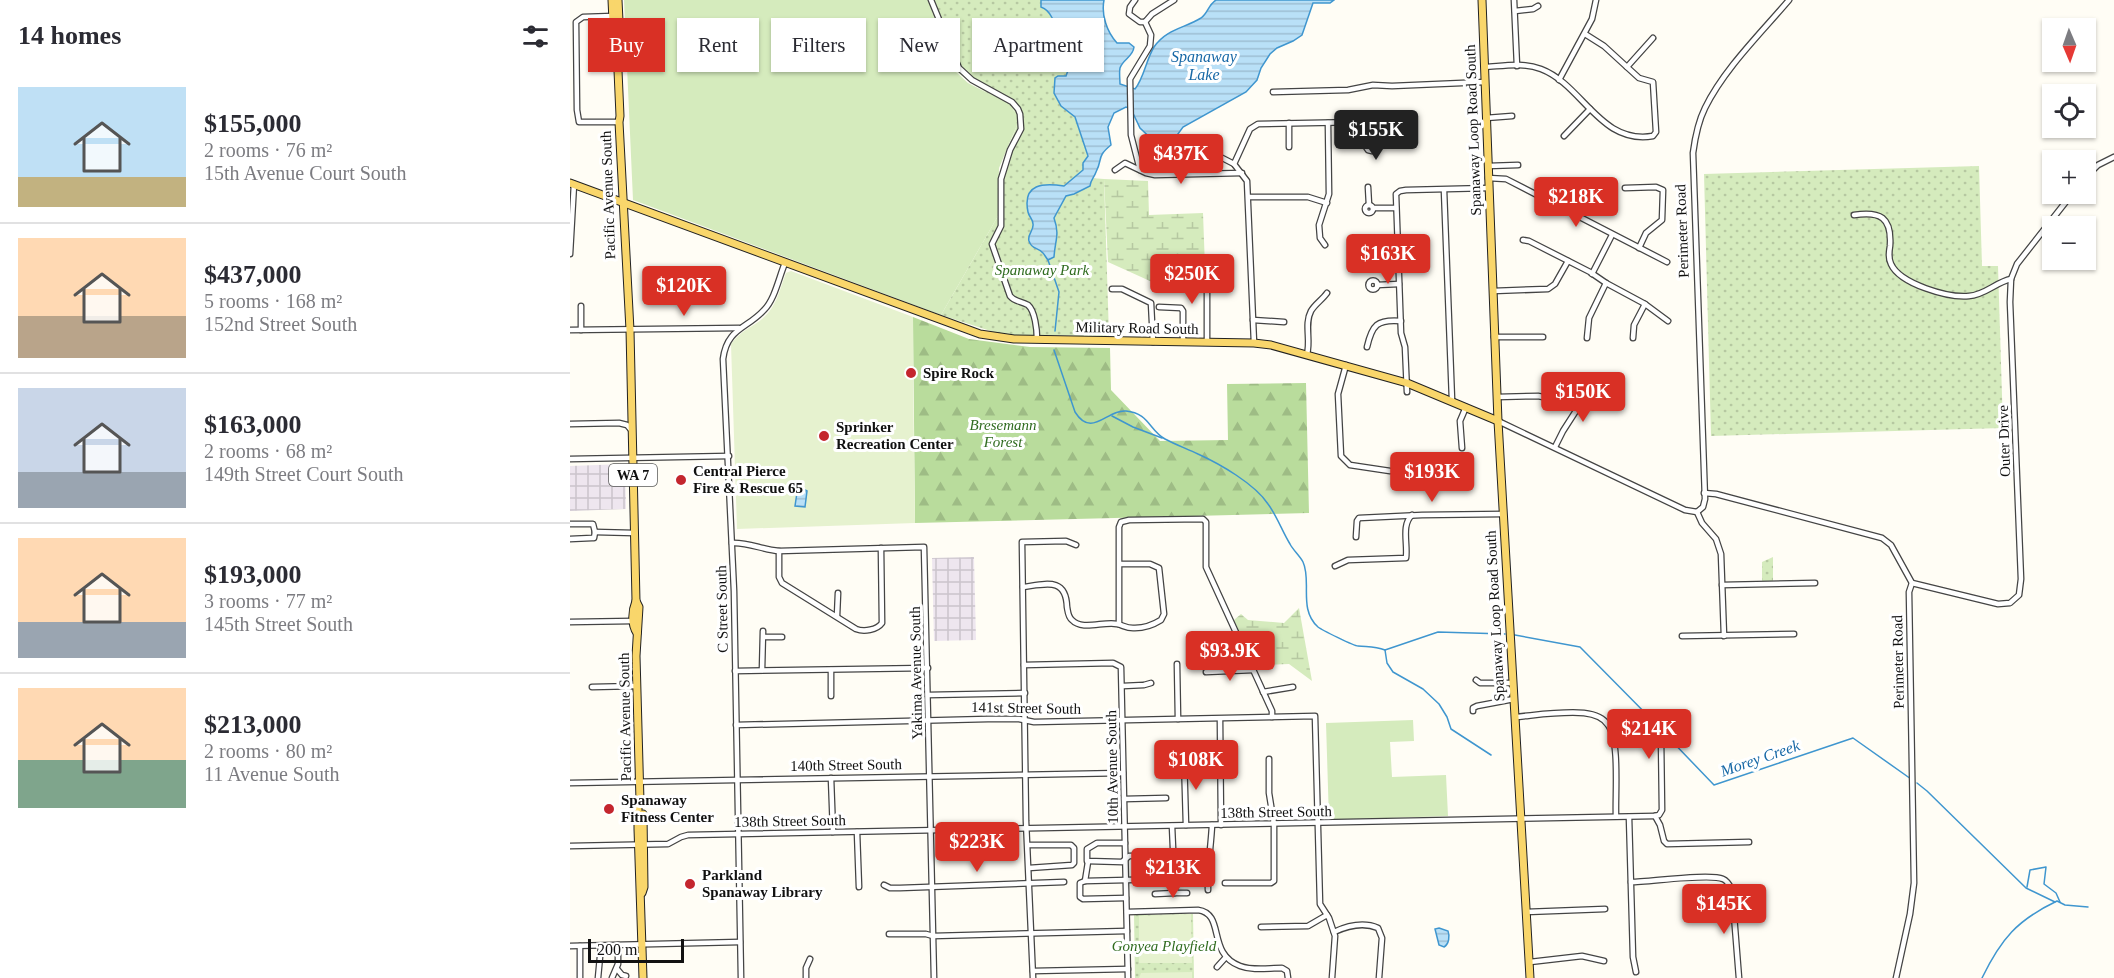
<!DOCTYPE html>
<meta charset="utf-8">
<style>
body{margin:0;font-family:"Times New Roman",serif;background:#f7f7f7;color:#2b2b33;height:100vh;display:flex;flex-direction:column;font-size:22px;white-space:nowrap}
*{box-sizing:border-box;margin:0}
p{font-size:20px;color:#7c7c81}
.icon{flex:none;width:33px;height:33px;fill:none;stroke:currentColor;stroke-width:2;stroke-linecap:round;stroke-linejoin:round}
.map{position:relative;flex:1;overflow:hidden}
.sheet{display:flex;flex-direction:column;background:#fff;width:570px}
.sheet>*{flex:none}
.top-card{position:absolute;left:18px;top:18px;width:570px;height:54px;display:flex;gap:12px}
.needle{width:39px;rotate:178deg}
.tools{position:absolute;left:1472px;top:18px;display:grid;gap:12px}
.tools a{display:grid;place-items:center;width:54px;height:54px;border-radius:0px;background:#fff;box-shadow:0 2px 4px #0004;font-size:30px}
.scale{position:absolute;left:18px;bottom:15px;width:96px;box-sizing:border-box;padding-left:6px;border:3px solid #111;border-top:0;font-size:16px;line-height:21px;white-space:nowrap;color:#111;-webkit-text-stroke:4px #fff;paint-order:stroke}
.price{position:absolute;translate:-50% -51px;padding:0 14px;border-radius:6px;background:#d93025;color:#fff;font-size:20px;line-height:39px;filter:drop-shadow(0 2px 3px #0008)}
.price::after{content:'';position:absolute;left:50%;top:36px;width:18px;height:14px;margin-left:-9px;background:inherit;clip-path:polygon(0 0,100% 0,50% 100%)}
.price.current{background:#222;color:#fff}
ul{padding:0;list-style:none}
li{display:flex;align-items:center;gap:18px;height:150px;padding:0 18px}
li+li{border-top:2px solid #e1e1e2}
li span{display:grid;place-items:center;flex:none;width:168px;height:120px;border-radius:0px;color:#555}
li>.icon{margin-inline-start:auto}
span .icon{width:72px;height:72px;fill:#fffc;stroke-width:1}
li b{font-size:26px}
h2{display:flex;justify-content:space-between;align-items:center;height:72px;padding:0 18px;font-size:26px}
.chip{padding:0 21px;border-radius:0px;background:#fff;box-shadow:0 2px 4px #0004;font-size:21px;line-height:54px}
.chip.current{background:#d93025;color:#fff}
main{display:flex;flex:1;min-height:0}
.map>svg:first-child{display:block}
.industrial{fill:url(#industrial-grid)}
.grass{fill:#d5ebbd}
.forest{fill:url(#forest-firs)}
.wetland{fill:url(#wetland-marsh);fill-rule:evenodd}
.park{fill:url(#park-dots)}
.pitch{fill:#e6f2cf}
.water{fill:url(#water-rules);stroke:#3f96cf;stroke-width:1.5}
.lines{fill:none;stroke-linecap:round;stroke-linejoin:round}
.stream{stroke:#3f96cf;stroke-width:1.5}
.minor-casing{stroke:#444;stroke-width:7}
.major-casing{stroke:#222;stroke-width:9}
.minor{stroke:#fff;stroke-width:4.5}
.major{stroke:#f9d66b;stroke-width:7}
.poi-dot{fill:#c4262e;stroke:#fff;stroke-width:2}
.labels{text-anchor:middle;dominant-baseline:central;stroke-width:6;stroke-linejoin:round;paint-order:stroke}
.shield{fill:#fff;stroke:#585858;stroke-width:1.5}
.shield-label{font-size:14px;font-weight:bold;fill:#111}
.street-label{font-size:15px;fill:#111;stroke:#fff}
.park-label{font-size:15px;font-style:italic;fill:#2f6b1f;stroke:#fff}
.poi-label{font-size:15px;font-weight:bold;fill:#111;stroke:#fff;text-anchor:start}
.water-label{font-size:16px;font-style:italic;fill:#1768a6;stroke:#fff}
</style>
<main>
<section class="sheet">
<h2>14 homes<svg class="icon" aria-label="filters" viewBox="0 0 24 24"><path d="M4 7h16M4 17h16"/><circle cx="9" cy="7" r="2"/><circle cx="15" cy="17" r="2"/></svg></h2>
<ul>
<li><span style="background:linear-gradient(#bfe0f5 75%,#c2b280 0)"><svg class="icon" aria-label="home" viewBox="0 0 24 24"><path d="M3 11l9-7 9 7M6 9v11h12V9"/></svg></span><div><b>$155,000</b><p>2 rooms · 76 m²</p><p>15th Avenue Court South</p></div></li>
<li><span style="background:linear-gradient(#ffd9b3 65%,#b9a48a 0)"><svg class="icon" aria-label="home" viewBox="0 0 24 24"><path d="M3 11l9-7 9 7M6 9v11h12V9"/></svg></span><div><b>$437,000</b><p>5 rooms · 168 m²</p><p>152nd Street South</p></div></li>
<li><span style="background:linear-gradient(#c9d6e8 70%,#9aa5b1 0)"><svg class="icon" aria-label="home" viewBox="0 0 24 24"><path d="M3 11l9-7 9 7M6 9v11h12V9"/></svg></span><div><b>$163,000</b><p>2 rooms · 68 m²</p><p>149th Street Court South</p></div></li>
<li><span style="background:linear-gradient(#ffd9b3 70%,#9aa5b1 0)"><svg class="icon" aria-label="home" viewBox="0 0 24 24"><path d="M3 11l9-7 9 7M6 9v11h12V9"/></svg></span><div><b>$193,000</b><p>3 rooms · 77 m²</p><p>145th Street South</p></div></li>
<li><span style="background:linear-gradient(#ffd9b3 60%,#7fa58c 0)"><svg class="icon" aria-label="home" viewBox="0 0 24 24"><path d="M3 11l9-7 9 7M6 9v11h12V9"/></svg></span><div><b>$213,000</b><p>2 rooms · 80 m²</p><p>11 Avenue South</p></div></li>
</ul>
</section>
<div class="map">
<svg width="1544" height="978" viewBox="0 0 1544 978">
<defs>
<pattern id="industrial-grid" width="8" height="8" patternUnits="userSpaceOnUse" patternTransform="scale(1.5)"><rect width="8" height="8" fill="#eee6ef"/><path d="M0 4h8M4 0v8" fill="none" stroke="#cbc4cc"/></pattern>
<pattern id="forest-firs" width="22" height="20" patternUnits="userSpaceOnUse" patternTransform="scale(1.5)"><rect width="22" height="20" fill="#b9dc9c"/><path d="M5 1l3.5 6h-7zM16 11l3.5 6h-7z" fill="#9ebc85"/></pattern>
<pattern id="wetland-marsh" width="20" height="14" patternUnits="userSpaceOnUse" patternTransform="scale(1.5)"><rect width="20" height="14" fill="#d5ebbd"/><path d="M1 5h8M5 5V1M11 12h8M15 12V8" fill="none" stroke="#b6c8a1"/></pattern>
<pattern id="park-dots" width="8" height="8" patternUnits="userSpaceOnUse" patternTransform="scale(1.5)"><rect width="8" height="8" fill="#d5ebbd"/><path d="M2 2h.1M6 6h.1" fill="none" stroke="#b6c8a1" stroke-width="1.8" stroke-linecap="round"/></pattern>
<pattern id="water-rules" width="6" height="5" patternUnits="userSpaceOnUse" patternTransform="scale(1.5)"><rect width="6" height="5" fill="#b9e0f7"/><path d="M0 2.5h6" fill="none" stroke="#9ebfd3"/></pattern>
</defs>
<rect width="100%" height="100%" fill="#fffdf5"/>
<!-- industrial -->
<g class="industrial">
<polygon points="55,464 56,509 0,511 0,466"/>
<polygon points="404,557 406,640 364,641 362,558"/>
</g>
<!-- grass -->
<g class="grass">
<polygon points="54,0 358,0 383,69 398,83 439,104 447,115 447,125 429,168 428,216 371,315 63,200"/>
<polygon points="843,720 844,741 820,742 822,777 876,775 878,816 759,820 756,723"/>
</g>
<!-- forest -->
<polygon class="forest" points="343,317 399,339 460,347 540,348 541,390 590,441 658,440 657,384 736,383 739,513 345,523"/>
<!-- wetland -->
<g class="wetland">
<path d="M534,179L578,181L579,215L633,213L635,267H631L633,292L592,293L591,286L538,262ZM595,271L617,272L619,280L625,284L614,291L587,281L588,272Z"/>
<polygon points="729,608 742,681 719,664 690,665 686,668 664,620 671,614 678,620 714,623"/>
</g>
<!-- park -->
<g class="park">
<path d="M358,0H471V6C489,14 484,48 501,62L496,76H488L518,151C518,158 513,162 513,170L521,178L534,179L539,336L433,335L371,315L428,216L427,188L438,148L447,125L444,110L400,82L383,69Z"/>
<polygon points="1409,166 1412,266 1428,266 1433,428 1141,436 1134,174"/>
<polygon points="1203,557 1203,581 1192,581 1192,562"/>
<polygon points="623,914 624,978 565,978 564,915"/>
</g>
<!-- pitch -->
<g class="pitch">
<path d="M221,271L343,317V369L346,372L347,375L343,377L345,523L167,529L161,344C171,329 187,326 198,313C207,303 211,286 216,273Z"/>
<polygon points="621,914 622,963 569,963 569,916"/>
<polygon points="622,972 622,978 569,978 571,973"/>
</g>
<!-- water -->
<g class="water">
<path d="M471,0H534C531,15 537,32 547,43H559L564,47C563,57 553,59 550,68C549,73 550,79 550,84L565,89C574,78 576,60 584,47C596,29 615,28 631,18C638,13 638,5 646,0H764L760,3H743L732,35L723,41L707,48L700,54L691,68L687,80L676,92L613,127L597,149L590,147L570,128L561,109L556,107L544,113L538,127L541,145C526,157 533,159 526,172C524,178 521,179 520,186L504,194L496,196L484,218C490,235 485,240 484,257L478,260C476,258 475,255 473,253C468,247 462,250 459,241C457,234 464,231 463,224C463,219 459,217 458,212C452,183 474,183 494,186L513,170V163L518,156L505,117L491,106L484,93L485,78L488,76H496L501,62C483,50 491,14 471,7Z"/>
<path d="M613,256L616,260L619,280L625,284V288L621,291C609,292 592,286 584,277L588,272L595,271L606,257Z"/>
<polygon points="228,486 237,491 235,507 225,506"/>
<path d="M869,928L878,931C880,936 879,944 874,947L869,945L865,929Z"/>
</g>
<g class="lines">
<!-- stream -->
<g class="stream">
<polyline points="478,260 489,292 485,331"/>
<path d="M484,350L505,412C522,439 537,409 556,411C579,413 579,430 595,439C606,445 618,449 628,454C650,464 685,484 698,504C707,516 712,531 720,544C723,550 730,556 733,562C742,581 728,609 748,627C752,630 784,646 788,646C799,647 805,646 815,650L817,663L823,672L853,689L869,704L877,717L881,729L921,755"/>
<polyline points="542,416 563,427 592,438"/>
<polyline points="945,635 1010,647 1093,731"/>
<polyline points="815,650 868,632 935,634"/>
<polyline points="1096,735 1144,785 1283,738 1341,779"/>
<polyline points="1347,783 1357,791 1456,888 1485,902"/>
<polyline points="1457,887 1460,870 1476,867 1474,884 1486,893 1490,902"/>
<path d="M1412,978C1431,939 1447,920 1487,901L1495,905L1518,907"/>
</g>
<!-- minor casing -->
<g class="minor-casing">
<g id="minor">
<path d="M361,0L389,68L402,80L442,102L448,109L450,114L451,129L440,150L431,179V226L422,244L440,296C445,302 451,301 458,305C465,311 467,330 467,339"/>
<polyline points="565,0 560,7 559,14 570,22 575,22"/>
<polyline points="944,0 947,66"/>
<polyline points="945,11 963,9 968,6"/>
<polyline points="43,16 13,17 6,22 7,110 9,122 49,122"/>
<polyline points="575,22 582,14 604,0"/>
<path d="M915,67C933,66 953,62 971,69C1013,85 1030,145 1083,136L1086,132L1083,82L1069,78L1034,46L1015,34"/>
<polyline points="1057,67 1083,38"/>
<polyline points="989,80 1022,19 1026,0"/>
<polyline points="703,92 778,90 803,85 822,86 915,82"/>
<polyline points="916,118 942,116"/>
<polyline points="719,123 719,147"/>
<polyline points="994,136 1020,109"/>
<polyline points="629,146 664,164 677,181 684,343"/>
<polyline points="664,164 680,129 688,124 790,122 802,123 806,128 806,146 802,151 798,150 796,147 795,123"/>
<polyline points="918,166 948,165"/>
<polyline points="545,170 555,163 576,173 585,175 672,173"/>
<polyline points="570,170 561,135 560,79 580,46 581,35 575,22"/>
<polyline points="918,178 936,179 1097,262"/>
<polyline points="1515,178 1528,165 1544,157"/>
<polyline points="798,187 799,205"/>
<polyline points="1055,188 1086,187 1093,190 1092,220 1076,233 1069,248"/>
<polyline points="874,190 882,400"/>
<polyline points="679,197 738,197 757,203"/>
<circle cx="799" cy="209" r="4"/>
<polyline points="803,208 826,208"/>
<polyline points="995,211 1006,187"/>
<path d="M1284,215C1310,211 1322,217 1320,246C1319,252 1318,258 1321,264C1330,284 1378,298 1399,296C1415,295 1426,282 1441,279"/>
<polyline points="953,240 959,241 1020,272 1036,283 1075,304 1098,321"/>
<polyline points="755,245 750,238 749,225 759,194 758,123"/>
<polyline points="805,247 802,251 797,247 801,243 805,247 827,246"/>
<polyline points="0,254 4,184"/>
<polyline points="1022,274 1042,235"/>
<circle cx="803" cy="285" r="4.5"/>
<polyline points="807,285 829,284"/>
<polyline points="542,289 552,289 581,303 583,342"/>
<polyline points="923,291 978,289 985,284 998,261"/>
<polyline points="11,306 11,330"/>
<polyline points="589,307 611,308 613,311 613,342"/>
<polyline points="683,320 714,322"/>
<polyline points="0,330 169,328"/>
<polyline points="924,337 973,337"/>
<polyline points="1017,338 1019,318 1036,283"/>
<polyline points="1063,338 1064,325 1075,304"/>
<polyline points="637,342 637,272"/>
<path d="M797,347C802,325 807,319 831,321"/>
<path d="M737,354C741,340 734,324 741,311C745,304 752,300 757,293"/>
<polyline points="776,365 768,394 771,456 780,465 820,471"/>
<polyline points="837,392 835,347 831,333 826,194 830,191 836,190 919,188"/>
<polyline points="927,397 968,396 978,398"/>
<polyline points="928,421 1115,510 1127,512"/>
<polyline points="0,424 49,423 57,425 62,431"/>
<polyline points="985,447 993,431 1020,389"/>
<polyline points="892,448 890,421 896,407"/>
<polyline points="0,459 159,456"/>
<polyline points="1134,493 1146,494 1312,538 1321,545 1342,583 1339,592 1344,883 1340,914 1326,978"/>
<path d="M1127,512L1133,507L1135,499L1123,153C1125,138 1128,122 1135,108C1154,69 1191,33 1219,0"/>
<polyline points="1127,512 1132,523 1146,539 1151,554 1154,636"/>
<polyline points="0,524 23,524 25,532"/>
<polyline points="25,532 64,533"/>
<polyline points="786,537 787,521 789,518 852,515 933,514"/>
<polyline points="0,539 22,538 24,538 25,532"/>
<path d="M162,543C178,542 193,550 209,551L354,547L364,978"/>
<path d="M209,551V577L212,583L286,629C294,632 307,630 312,623L311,548"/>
<path d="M765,566L778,560L836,558C838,544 831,525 842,515"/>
<polyline points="1342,583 1428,604 1440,603 1449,595 1451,579 1440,302 1441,279 1447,264 1502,194"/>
<polyline points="1152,585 1245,583"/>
<path d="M453,587C476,584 496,577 497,607C498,612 498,617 502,620C512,631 534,621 547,624C553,625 557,629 565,628C574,628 583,625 591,620L594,614L589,568L580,564H550"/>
<polyline points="267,616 268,593"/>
<polyline points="0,622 63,621"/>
<polyline points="549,624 549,527 551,522 559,520 633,519 636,522 636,567 702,711 702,717"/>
<polyline points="1112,636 1224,634"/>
<polyline points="194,637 212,637"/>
<polyline points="607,664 608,719"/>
<polyline points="454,665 543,663 551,667 558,978"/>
<polyline points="192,670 193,631"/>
<polyline points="261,670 261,696"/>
<polyline points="165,671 358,668"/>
<polyline points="636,672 683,670"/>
<polyline points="906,680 910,683 943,683"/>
<polyline points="553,686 574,685 581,683"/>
<polyline points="22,687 67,686"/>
<polyline points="693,692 723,687"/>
<polyline points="358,695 455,693"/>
<polyline points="903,711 903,708 907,706 944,699"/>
<path d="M945,717C967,715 992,711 1014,713C1023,714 1033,717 1038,725C1050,741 1045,795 1046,816"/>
<polyline points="650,719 651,825"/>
<polyline points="166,725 418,719 449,719 464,722 745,716 750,904 759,918 765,936 762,978"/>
<polyline points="614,757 616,825"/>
<polyline points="261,778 263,832"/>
<polyline points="0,783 553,773"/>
<polyline points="554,799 596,798"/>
<polyline points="1085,816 1090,825 1094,841 1097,844 1179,842"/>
<polyline points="1085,816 1089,815 1092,810 1091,737 1107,718"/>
<polyline points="1059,817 1063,957 1066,972"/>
<polyline points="602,826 605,893 617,893"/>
<polyline points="287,832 289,887"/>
<polyline points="555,843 527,843 517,849 517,861 552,862 559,856 603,855"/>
<polyline points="458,845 501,845 504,848 504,863 502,865 459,868"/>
<polyline points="0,846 98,844 111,837 118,835 1085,816"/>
<polyline points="515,881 518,862"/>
<path d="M1061,882C1079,882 1140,873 1153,879C1158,881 1160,886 1162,890L1169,978"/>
<polyline points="655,883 701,883 704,881 704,824 699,793 699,759"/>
<polyline points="314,885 320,888 330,888 494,882"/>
<path d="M638,890C637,868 641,847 642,825"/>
<polyline points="585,894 605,893"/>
<polyline points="556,898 513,899 510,897 510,883 515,881 599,879 603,878"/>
<path d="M557,912L628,910C656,914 636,953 670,966C683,971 698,968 712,968L717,971L718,978"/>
<polyline points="956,912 1035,909"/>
<polyline points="691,927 738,926 757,915"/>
<path d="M764,932C777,926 794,922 808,928L812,938L809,978"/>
<polyline points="319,934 356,934 363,936 557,931"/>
<polyline points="0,946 170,942"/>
<polyline points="10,946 10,978"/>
<polyline points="960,962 1012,956 1034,961"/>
<polyline points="647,967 656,957"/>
<polyline points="47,969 52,975 56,976"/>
<polyline points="463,971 558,969"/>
<polyline points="28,978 31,946"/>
<polyline points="42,978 48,964 48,945"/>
<path d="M171,978L164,591L153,359C157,328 177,329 194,310C205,299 209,277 215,263"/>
<polyline points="236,978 236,968 240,959"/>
<polyline points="463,978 456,821 452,542 496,541 506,545"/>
</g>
</g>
<!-- major casing -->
<g class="major-casing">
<g id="major">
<polyline points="42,0 43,21 46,25"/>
<polyline points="48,0 49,21 46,25 50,116 49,122 60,330 66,601 69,607 66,656 70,801 68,804 68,829 73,978"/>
<polyline points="912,0 928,421 960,978"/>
<polyline points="0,183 410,334 444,339 684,343 701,345 837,383 928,421"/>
<path d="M66,601C62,611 61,624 67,633"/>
<polyline points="72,893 74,887 73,814"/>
</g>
</g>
<!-- minor -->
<use href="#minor" class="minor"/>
<!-- major -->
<use href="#major" class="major"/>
</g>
<!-- markers -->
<g class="poi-dot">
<circle cx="341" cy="373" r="6"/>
<circle cx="254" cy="436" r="6"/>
<circle cx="111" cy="480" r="6"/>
<circle cx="39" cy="809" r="6"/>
<circle cx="120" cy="884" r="6"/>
</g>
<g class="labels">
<!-- shield labels -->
<rect class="shield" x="39" y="464" width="48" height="22" rx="4.5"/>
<g class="shield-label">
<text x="63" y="475">WA 7</text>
</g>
<!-- street labels -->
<g class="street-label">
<text transform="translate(903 130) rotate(-92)">Spanaway Loop Road South</text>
<text transform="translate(38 195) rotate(-92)">Pacific Avenue South</text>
<text transform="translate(1112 231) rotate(-92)">Perimeter Road</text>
<text transform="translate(567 328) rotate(1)">Military Road South</text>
<text transform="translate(1434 441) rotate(-92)">Outer Drive</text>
<text transform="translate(152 609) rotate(-91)">C Street South</text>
<text transform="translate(925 616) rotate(-93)">Spanaway Loop Road South</text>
<text transform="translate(1328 662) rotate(-91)">Perimeter Road</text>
<text transform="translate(346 673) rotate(-91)">Yakima Avenue South</text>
<text transform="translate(456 708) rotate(1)">141st Street South</text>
<text transform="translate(55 717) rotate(-91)">Pacific Avenue South</text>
<text transform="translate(276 765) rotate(-1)">140th Street South</text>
<text transform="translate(542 767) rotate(-91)">10th Avenue South</text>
<text transform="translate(706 812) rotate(-1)">138th Street South</text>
<text transform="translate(220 821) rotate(-1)">138th Street South</text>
</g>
<!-- park labels -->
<g class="park-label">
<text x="472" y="270">Spanaway Park</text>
<text x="433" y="425">Bresemann<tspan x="433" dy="17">Forest</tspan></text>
<text x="594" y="946">Gonyea Playfield</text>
</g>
<!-- poi labels -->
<g class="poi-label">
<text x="353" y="373">Spire Rock</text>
<text x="266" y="427">Sprinker<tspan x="266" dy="17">Recreation Center</tspan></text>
<text x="123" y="471">Central Pierce<tspan x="123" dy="17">Fire &amp; Rescue 65</tspan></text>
<text x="51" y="800">Spanaway<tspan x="51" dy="17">Fitness Center</tspan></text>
<text x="132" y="875">Parkland<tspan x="132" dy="17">Spanaway Library</tspan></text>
</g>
<!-- water labels -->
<g class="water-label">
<text x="634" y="56">Spanaway<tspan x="634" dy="18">Lake</tspan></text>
<text transform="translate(1190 758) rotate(-19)">Morey Creek</text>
</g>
</g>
</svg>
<div class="tools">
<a><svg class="needle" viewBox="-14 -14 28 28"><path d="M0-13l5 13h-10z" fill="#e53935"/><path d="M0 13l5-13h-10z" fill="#7c7c81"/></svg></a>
<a><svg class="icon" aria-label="locate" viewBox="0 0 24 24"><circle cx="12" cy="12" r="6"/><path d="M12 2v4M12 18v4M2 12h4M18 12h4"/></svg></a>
<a>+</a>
<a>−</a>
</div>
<div class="scale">200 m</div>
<b class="price current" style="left:806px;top:161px">$155K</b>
<b class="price" style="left:611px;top:185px">$437K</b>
<b class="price" style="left:1006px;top:228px">$218K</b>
<b class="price" style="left:818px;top:285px">$163K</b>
<b class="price" style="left:622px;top:305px">$250K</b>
<b class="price" style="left:114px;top:317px">$120K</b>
<b class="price" style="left:1013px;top:423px">$150K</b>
<b class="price" style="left:862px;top:503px">$193K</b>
<b class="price" style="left:660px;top:682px">$93.9K</b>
<b class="price" style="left:1079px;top:760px">$214K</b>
<b class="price" style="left:626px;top:791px">$108K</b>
<b class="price" style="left:407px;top:873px">$223K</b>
<b class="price" style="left:603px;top:899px">$213K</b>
<b class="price" style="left:1154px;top:935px">$145K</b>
<div class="top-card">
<a class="chip current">Buy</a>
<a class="chip">Rent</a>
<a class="chip">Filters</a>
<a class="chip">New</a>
<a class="chip">Apartment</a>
</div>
</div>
</main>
